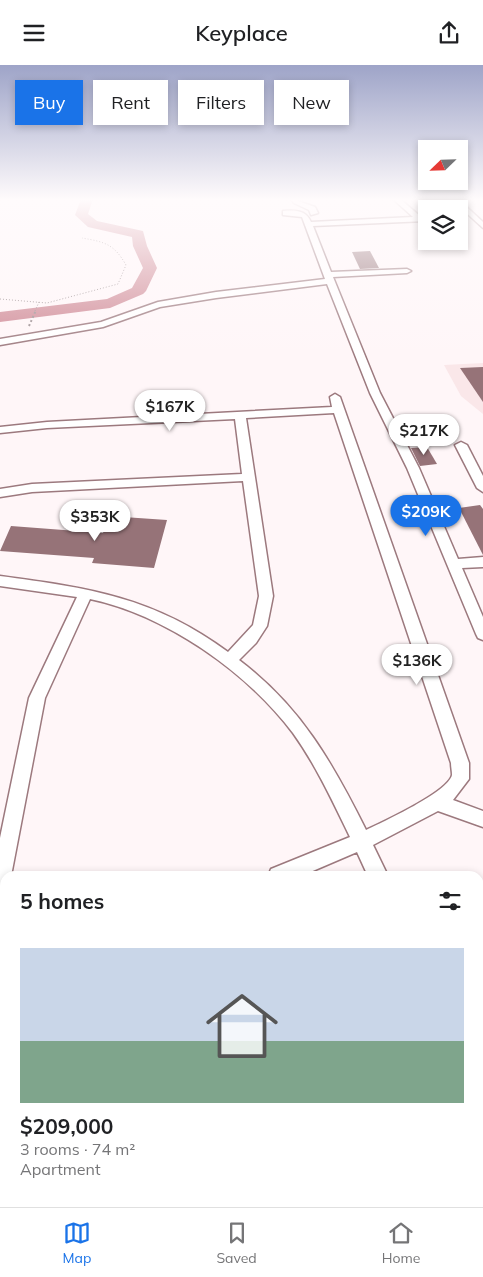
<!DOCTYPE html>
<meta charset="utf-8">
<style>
body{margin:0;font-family:Mulish,sans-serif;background:#f2f2f2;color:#202124;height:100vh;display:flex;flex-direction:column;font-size:19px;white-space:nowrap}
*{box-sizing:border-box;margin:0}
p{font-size:16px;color:#757577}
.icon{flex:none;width:28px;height:28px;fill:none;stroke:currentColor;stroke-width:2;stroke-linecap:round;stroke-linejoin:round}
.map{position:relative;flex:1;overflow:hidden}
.side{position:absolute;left:0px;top:806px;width:484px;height:336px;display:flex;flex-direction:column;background:#fff;border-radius:15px 15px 0 0;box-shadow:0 2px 8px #0003}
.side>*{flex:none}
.banner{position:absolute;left:15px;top:15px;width:454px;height:45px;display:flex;gap:10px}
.needle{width:32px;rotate:247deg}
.fabs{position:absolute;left:418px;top:75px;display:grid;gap:10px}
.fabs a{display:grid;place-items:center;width:50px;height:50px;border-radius:0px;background:#fff;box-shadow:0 2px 8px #0003;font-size:25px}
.price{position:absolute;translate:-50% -42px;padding:0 11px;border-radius:18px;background:#fff;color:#222;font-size:16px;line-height:32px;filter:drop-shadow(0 1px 2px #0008)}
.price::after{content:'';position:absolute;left:50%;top:30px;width:15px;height:11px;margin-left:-8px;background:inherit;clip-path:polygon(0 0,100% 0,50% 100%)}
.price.current{background:#1a73e8;color:#fff}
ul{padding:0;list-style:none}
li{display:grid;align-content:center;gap:10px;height:265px;padding:0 20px}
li+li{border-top:1px solid #e0e0e0}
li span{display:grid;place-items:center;height:155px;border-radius:0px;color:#555}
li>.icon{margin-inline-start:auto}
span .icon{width:90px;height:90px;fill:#fffc;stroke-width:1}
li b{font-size:21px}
h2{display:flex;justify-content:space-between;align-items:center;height:60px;padding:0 20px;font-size:21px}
.pill{padding:0 18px;border-radius:0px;background:#fff;box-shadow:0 2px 8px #0003;font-size:18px;line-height:45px}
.pill.current{background:#1a73e8;color:#fff}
header{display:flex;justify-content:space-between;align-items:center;height:65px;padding:0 20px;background:#fff;font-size:22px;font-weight:600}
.tab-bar{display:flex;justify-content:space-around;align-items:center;height:70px;border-top:1px solid #e0e0e0;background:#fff;font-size:14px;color:#757577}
.tab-bar a{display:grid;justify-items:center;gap:2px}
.tab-bar .current{color:#1a73e8}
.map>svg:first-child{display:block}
.built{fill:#fae7e9}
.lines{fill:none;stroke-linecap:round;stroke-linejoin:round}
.river{fill:#d08b97;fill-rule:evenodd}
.building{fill:#967378}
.minor-casing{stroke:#9c797e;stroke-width:3}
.path-far1{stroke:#998d8f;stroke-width:1;stroke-dasharray:1 2;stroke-linecap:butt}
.path{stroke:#998d8f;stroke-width:2;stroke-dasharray:2 2.5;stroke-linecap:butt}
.minor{fill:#fff;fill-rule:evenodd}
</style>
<header><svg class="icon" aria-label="menu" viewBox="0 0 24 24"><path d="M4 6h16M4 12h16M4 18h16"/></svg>Keyplace<svg class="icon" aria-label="share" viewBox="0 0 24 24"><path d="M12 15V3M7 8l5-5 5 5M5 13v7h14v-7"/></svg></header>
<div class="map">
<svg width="483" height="1142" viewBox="0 0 483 1142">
<rect width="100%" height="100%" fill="#fff6f8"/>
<!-- built -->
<polygon class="built" points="483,298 483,349 461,331 444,300"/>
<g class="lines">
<!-- river -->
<polygon class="river" points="81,134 93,134 88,149 97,156 143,166 147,181 157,203 146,226 143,229 110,243 0,257 0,247 107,234 132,223 143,203 133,181 132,172 88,162 75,150"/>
</g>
<!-- building -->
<g class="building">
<polygon points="370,186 379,203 360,204 352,187"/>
<polygon points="483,302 483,337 460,303"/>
<polygon points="427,382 437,399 420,401 411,383"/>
<polygon points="480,440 483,444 483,490 459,443"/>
<polygon points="109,451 167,455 154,503 92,498 94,493 0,486 11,461 103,468"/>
</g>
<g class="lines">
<!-- minor casing -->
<g class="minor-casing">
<g id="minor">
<polygon points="291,134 299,134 298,136 315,142 318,148 311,150 309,145 294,138"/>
<path d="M393,134H400L421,152H426V156L313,161L331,207L407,204L411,206L407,208L333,212L380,328L419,403L458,494L483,492V502L462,503L483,552V575L478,573L476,569L407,403L370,328L327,219L216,233L160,242L103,262L0,280V274L101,257L158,237L216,227L325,214L302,152L283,150V146C295,145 306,145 311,157L413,152Z"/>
<polygon points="451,134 458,134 483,157 483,163"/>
<path d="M335,329L340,332L469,698V714L453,735L483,746V762L438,746L373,780L388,811H368L357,787L301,811H268L271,804L350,772C333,737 316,700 293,668C247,607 166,550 90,534L45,633L11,811H5V844H0V773L29,633L77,532L0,521V511C89,523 154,532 228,587L253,560L259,531L243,416L32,427L0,432V424L32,419L242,409L235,354L47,363L0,368V362L47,357L332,342L330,332ZM334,348L451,698C451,702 452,706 452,710C448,727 383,757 366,765C332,697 301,642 239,595L256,578L267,561L273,531L246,353Z"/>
<polygon points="461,377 467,380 483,411 483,427 477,423 455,380"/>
<polygon points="483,908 483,930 479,931 479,909"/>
<polygon points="479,969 483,970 483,998 479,997"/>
<rect x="266" y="1138" width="26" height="4"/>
</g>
</g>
<!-- path-far1 -->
<g class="path-far1">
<path d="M0,234L47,238L118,219L126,200C114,179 105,177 82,173"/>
<polyline points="35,246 39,237"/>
</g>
<!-- path -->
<polyline class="path" points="29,261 36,245"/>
<!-- minor -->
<use href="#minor" class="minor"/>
</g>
<!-- sky -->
<linearGradient id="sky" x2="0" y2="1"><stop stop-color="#9ea4c8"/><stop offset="0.46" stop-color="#fffbfc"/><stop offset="1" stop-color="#fffbfc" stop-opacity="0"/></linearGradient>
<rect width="483" height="293" fill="url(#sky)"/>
</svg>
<div class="fabs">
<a><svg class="needle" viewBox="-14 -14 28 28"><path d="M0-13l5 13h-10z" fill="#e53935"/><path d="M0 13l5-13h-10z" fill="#757577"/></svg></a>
<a><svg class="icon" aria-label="layers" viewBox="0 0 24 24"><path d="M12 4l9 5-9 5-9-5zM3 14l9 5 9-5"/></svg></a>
</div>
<b class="price" style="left:170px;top:367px">$167K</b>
<b class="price" style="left:424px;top:391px">$217K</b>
<b class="price current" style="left:426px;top:472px">$209K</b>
<b class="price" style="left:95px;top:477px">$353K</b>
<b class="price" style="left:417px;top:621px">$136K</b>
<div class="banner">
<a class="pill current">Buy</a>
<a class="pill">Rent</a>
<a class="pill">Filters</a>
<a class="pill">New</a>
</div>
<section class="side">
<h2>5 homes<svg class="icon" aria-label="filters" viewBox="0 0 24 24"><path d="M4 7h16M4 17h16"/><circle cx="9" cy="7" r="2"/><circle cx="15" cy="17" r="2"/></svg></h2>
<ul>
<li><span style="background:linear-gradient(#c9d6e8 60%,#7fa58c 0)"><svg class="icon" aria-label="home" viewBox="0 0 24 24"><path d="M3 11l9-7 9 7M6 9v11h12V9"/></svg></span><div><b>$209,000</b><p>3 rooms · 74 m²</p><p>Apartment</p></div></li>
</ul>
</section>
</div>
<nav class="tab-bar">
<a class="current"><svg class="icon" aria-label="map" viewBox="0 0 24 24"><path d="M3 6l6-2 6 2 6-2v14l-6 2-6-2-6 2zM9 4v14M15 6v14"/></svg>Map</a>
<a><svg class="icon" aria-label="saved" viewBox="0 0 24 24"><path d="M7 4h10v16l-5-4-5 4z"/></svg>Saved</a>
<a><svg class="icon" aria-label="home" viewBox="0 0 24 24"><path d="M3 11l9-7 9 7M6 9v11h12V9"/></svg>Home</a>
</nav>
